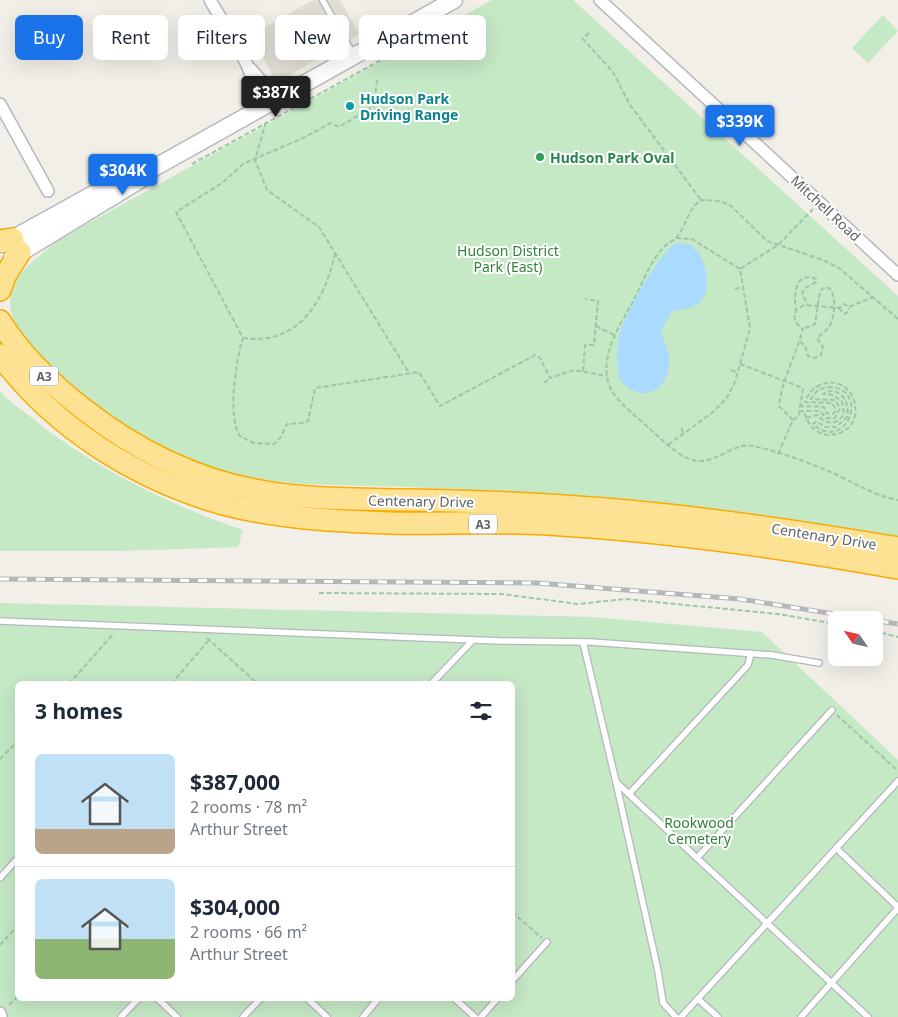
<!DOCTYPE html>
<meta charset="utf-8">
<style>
body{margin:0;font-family:"Noto Sans",sans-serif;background:#f6f6f7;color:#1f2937;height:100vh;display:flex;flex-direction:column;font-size:19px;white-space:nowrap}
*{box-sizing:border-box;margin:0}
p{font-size:16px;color:#747a83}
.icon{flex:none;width:28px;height:28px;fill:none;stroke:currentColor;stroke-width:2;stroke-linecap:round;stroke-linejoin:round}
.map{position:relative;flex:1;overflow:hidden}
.side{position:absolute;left:15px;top:681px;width:500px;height:320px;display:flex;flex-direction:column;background:#fff;border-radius:8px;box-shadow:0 5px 20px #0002}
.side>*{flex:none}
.hud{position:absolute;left:15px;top:15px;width:500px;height:45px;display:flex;gap:10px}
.needle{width:32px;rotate:304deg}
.buttons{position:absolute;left:828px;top:611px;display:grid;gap:10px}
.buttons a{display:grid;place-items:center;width:55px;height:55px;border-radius:8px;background:#fff;box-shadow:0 5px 20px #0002;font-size:25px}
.price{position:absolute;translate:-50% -42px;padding:0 11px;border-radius:5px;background:#1a73e8;color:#fff;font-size:16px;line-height:32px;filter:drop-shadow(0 1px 2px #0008)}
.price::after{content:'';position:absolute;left:50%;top:30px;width:15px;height:11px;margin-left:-8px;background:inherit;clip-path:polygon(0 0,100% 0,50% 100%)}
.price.on{background:#222;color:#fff}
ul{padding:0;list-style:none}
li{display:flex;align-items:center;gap:15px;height:125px;padding:0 20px}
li+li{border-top:1px solid #e0e1e3}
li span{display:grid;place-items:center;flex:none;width:140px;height:100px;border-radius:8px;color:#555}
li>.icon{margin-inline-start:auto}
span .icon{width:60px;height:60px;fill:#fffc;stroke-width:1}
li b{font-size:21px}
h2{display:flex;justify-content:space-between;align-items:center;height:60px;padding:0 20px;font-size:21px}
.tag{padding:0 18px;border-radius:8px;background:#fff;box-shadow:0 5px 20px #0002;font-size:18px;line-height:45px}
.tag.on{background:#1a73e8;color:#fff}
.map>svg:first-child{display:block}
.education{fill:#e1ded6}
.green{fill:#c5e8c5;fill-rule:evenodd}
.water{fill:#aadaff}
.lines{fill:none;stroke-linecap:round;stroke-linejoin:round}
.lane-casing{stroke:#b5b8bc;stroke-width:8}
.street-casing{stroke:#b5b8bc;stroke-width:14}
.secondary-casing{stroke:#b6babf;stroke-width:19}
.highway-casing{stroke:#f9ab00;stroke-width:24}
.path{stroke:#9cc7a9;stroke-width:2;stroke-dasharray:5 2.5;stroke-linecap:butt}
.lane{stroke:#fff;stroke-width:5.5}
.street{stroke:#fff;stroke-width:11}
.secondary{stroke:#fff;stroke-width:16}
.highway{stroke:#fde293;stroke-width:21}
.rail-casing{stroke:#b6b7b8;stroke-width:5}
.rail{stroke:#fff;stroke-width:3;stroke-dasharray:9;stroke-linecap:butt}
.culture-dot{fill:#0f9aa8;stroke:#fff;stroke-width:2}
.leisure-dot{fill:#2e9e5b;stroke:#fff;stroke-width:2}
.labels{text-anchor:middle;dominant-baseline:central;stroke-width:4;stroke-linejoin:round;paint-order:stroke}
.shield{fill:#fff;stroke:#8f9295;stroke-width:1}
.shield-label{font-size:12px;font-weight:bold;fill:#5f6368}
.culture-label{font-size:14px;font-weight:bold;fill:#0d838f;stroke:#fff;text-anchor:start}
.leisure-label{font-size:14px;font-weight:bold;fill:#27864d;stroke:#fff;text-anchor:start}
.street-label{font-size:14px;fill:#5f6368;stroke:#fff}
.park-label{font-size:14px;fill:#348238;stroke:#fff}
</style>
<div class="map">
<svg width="898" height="1017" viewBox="0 0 898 1017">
<rect width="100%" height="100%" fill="#f1efe8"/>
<!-- education -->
<polygon class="education" points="313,0 340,0 359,34 277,83 251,35"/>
<!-- green -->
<g class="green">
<path d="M492,0H573L898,296V539C781,516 663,499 544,494C489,491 435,488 381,486C337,485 293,486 250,477C219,470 188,462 160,447C123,428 6,346 10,302C12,272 39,257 60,239Z"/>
<polygon points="883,15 898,31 868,63 852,48"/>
<path d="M0,391C8,401 21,409 32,418C94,468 167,504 243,530L238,547L120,551H0Z"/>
<path d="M0,603L592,617L762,632L898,760V1017H0ZM18,684H512V999H18Z"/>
</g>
<!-- water -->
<path class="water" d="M678,242C684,244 692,244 696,250C707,262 712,289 700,302C692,310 681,308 671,312L661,332C664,343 670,350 669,362C668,395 637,404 619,378C617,363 616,346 620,332C628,310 659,252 678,242Z"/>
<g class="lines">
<!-- lane casing -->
<g class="lane-casing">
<g id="lane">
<polyline points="323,1 353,54"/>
<polyline points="0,621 501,641 591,642 772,655 819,663"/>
<polyline points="583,642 616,782 697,858 832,710"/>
<polyline points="431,684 473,640"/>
<polyline points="616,782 658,971 663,1003 676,1017"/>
<polyline points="629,794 748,665 751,653"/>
<polyline points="836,848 898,907"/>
<polyline points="697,858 868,1017"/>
<polyline points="0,878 18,858"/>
<polyline points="512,981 547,942"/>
<polyline points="158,999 177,1017"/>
<polyline points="308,999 327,1017"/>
<polyline points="455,999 475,1017"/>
<polyline points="698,999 718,1017"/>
<polyline points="121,1017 138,999"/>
<polyline points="243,1017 260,999"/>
<polyline points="363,1017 378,999"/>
<polyline points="481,1017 497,999"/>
<polyline points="681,1017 898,781"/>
<polyline points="801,1017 898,908"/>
</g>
</g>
<!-- street casing -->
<g class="street-casing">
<g id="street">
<path d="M210,0C224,25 267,84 254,112"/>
<polyline points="600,0 898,275"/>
<polyline points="251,69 267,88 282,96"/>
<polyline points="0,104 48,191"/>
<polyline points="0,1013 1,1017"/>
</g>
</g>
<!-- secondary casing -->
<g class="secondary-casing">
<g id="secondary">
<polyline points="3,244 124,177"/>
<polyline points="12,258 140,180 152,169 454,0"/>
</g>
</g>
<!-- highway casing -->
<g class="highway-casing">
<g id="highway">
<polyline points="0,241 13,239"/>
<polyline points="0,290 5,276 20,252"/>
<path d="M0,321C22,357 52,385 86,411C135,449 194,479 255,490C305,500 357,499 409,500C465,501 521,503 577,507C685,514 792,530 898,548"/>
<path d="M0,355C54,428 136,479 223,504C276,518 334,521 389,523C441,524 494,521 547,524C665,531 782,547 898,568"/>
</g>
</g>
<!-- path -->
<g class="path">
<polyline points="589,33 583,39 613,72 630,105 701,200"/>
<path d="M377,80L374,106L339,127L331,123L305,137L243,164L222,183L176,212L243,338C236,359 227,418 240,436L254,443L274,444L281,437L287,424L305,423L308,421L315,388L419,372L440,406L535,355L540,358L550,378L574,370L607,376"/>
<polyline points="266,122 255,160 267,190 319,227 409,373"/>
<polyline points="192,164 430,33"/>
<polyline points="676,238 692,239 740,269"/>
<polyline points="735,289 742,287"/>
<polyline points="839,308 844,314 848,312 849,308"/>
<path d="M796,312C794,298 793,270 816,279V282L805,288L802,294L808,305"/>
<path d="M898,319L839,268L823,260L767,241L731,206L720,201L701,200C688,208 686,227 676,238C673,241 668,243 664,247C650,261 642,285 632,303C618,329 594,364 614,394C624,408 640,419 652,431C665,442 681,460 699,461C718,462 734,442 753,446C781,452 810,463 835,474C856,484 876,496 898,500"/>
<polyline points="596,326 614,335"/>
<path d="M243,338C298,346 324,302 335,254"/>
<path d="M800,341L805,346L808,356L814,358L821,355L823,347L817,338C821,334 826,331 829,327C835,317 837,296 829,288L825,287L820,291L815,324L803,329"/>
<polyline points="740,364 803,388 799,416 793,420 778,454"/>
<polyline points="731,370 738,373"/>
<polyline points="583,371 585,345 594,345 598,301 585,299"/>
<polyline points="544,383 550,378"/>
<path d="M799,406L824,407L826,413L833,414L836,410L832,403L805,402C808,394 812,389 820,385C857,369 874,435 827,435C814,432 807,424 804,411"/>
<path d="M799,411H820L826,418H835L840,408L835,400L811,399C815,391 822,387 830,387C871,389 846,454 813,424L817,421L824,427H836L847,417C851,402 838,384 823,394L833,395L842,402L844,413C838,426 826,425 817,415L806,418"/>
<path d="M793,420L779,406C782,379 796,355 803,329C795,324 792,317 797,309L804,305L839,308L844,304L849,307L873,297"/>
<polyline points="681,428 684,434"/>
<polyline points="668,445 713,412 726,399 735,382 750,328 740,269 778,245 813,209"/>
<polyline points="319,593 502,594 578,604 625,599 778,614 836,624"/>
<polyline points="874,631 898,637"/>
<polyline points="207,638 258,684"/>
<polyline points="69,684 114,633"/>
<polyline points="171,684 209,640"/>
<polyline points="837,715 898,771"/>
<polyline points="0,759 18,741"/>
<polyline points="512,912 542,938"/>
<polyline points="0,945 18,925"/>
<polyline points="9,1005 18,996"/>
</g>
<!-- lane -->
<use href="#lane" class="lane"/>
<!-- street -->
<use href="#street" class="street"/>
<!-- secondary -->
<use href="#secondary" class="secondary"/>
<!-- highway -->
<use href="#highway" class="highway"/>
<!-- rail casing -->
<g class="rail-casing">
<polyline id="rail" points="0,579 537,583 740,599 898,624"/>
</g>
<!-- rail -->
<use href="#rail" class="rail"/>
</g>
<!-- markers -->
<circle class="culture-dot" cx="350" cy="106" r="5"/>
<circle class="leisure-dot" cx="540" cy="157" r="5"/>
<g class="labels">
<!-- shield labels -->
<g class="shield">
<rect x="30" y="366.5" width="28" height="19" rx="4"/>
<rect x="469" y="514.5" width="28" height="19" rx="4"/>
</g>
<g class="shield-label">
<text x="44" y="376">A3</text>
<text x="483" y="524">A3</text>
</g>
<!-- culture labels -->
<g class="culture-label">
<text x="360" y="98">Hudson Park<tspan x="360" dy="16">Driving Range</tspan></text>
</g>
<!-- leisure labels -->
<g class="leisure-label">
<text x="550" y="157">Hudson Park Oval</text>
</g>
<!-- street labels -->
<g class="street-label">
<text transform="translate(826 208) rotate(43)">Mitchell Road</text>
<text transform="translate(421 501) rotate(1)">Centenary Drive</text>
<text transform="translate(824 536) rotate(9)">Centenary Drive</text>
</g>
<!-- park labels -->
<g class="park-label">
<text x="508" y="250">Hudson District<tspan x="508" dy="16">Park (East)</tspan></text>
<text x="699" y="822">Rookwood<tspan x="699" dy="16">Cemetery</tspan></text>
</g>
</g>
</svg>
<div class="buttons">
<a><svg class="needle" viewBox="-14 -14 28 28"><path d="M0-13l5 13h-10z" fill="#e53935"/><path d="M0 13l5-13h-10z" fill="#747a83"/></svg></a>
</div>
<b class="price on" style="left:276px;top:118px">$387K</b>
<b class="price" style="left:740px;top:147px">$339K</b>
<b class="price" style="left:123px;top:196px">$304K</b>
<div class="hud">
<a class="tag on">Buy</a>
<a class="tag">Rent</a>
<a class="tag">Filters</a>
<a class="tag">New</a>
<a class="tag">Apartment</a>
</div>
<section class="side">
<h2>3 homes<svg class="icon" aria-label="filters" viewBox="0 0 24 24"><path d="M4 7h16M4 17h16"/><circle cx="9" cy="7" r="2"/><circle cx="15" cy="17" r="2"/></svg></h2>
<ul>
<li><span style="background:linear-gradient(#bfe0f5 75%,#b9a48a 0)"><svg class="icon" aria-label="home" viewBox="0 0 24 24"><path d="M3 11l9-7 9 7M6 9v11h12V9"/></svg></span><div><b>$387,000</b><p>2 rooms · 78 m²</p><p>Arthur Street</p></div></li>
<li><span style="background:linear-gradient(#bfe0f5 60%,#8fb573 0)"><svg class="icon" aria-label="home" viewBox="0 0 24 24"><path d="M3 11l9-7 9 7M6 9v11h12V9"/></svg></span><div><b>$304,000</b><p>2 rooms · 66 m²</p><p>Arthur Street</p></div></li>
</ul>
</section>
</div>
